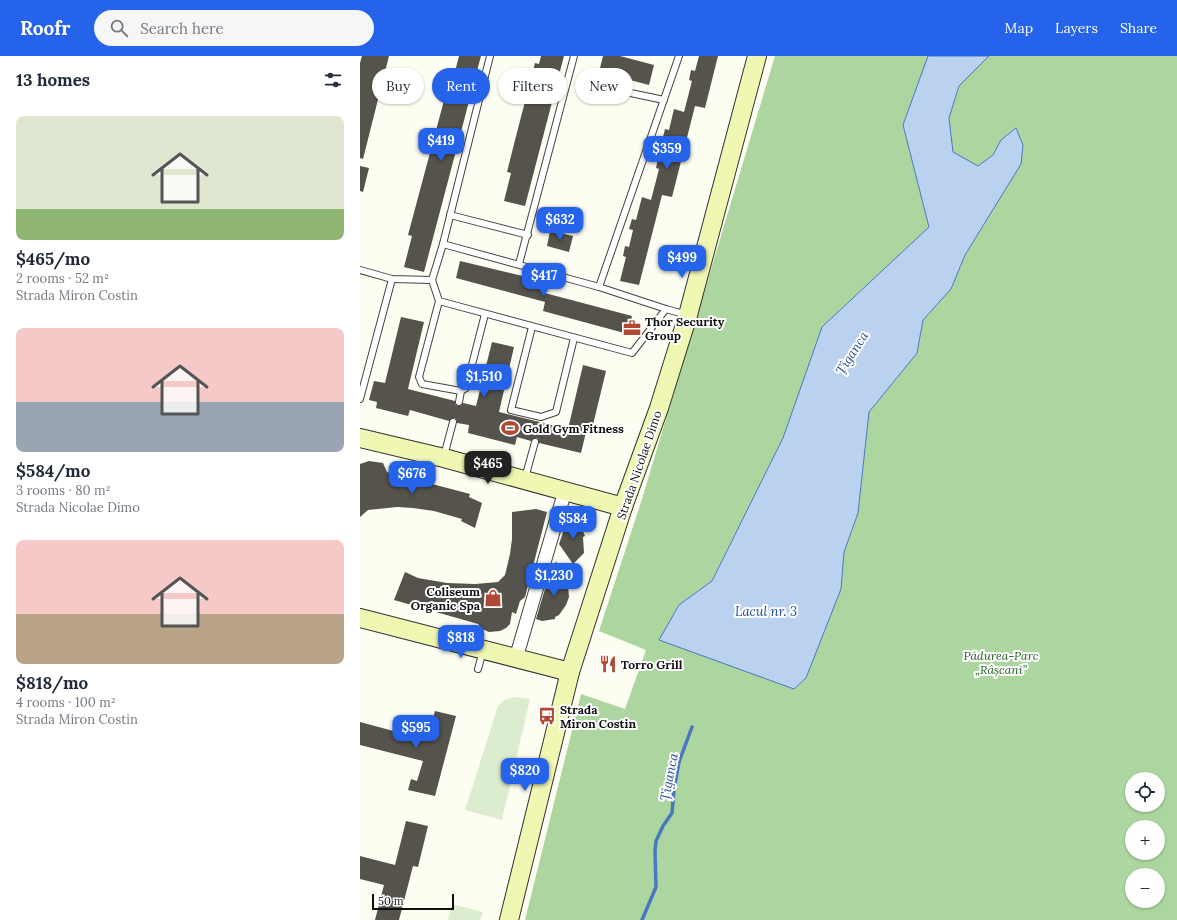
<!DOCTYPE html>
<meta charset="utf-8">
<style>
body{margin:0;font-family:Lora,serif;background:#f6f6f7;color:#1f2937;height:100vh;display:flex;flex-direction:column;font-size:15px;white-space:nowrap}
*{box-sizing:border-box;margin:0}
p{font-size:13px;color:#747a83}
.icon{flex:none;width:22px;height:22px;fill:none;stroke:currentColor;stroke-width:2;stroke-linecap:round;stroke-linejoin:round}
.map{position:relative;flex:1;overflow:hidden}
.sheet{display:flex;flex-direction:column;background:#fff;width:360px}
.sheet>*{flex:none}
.hud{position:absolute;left:12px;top:12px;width:380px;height:36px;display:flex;gap:8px}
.buttons{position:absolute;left:765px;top:716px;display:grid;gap:8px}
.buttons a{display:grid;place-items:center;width:40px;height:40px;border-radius:50%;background:#fff;box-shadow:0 1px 3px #0004;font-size:20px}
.scale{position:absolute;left:12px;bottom:10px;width:82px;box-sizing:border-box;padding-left:4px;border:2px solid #0f0f0f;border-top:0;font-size:11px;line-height:14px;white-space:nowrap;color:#0f0f0f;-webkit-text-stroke:3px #fff;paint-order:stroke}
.price{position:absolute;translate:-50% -34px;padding:0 9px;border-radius:8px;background:#2563eb;color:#fff;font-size:13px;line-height:26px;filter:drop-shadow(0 1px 2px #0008)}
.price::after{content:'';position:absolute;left:50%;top:24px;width:12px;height:9px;margin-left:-6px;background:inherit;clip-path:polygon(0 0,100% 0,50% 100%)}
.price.on{background:#222;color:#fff}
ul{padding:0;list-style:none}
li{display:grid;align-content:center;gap:8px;height:212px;padding:0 16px}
li span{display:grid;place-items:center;height:124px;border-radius:8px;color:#555}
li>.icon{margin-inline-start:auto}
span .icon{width:72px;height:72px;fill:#fffc;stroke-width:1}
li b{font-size:17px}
h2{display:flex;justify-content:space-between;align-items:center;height:48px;padding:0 16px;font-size:17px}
.pill{padding:0 14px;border-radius:18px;background:#fff;box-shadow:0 1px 3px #0004;font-size:14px;line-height:36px}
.pill.on{background:#2563eb;color:#fff}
header{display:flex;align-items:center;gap:24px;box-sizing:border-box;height:56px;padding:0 20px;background:#2563eb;color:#fff}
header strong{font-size:19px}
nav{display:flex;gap:22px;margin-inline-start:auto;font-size:14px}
.search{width:280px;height:36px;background:#f6f6f7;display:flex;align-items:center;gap:10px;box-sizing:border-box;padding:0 14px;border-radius:22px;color:#747a83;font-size:15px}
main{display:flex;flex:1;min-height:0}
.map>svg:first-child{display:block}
.forest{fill:#acd59f;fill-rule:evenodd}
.pitch{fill:#dcedcf}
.water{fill:#bbd1f0;stroke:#4978c0}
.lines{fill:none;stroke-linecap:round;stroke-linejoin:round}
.stream{stroke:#4978c0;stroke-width:3.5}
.building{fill:#56524c}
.lane-casing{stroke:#424242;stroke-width:8}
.street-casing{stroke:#424242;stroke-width:15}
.secondary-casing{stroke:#313131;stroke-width:20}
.lane{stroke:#fff;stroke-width:6}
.street{stroke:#fff;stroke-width:13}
.secondary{stroke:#f0f7b3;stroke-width:18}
.labels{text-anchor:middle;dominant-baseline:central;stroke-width:4;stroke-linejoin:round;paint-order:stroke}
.poi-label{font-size:12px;font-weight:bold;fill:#0f0f0f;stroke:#fff;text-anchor:start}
.street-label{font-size:12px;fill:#0f0f0f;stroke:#fff}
.park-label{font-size:12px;font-style:italic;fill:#256025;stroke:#fff}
.water-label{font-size:13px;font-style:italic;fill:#234c95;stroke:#fff}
</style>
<header>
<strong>Roofr</strong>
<div class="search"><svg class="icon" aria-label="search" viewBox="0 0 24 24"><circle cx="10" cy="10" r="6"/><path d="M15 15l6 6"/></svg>Search here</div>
<nav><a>Map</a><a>Layers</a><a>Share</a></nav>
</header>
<main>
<section class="sheet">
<h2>13 homes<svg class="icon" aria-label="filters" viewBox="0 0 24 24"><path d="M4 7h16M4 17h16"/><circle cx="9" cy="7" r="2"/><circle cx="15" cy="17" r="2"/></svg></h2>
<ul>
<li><span style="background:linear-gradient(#dfe7d0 75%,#8fb573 0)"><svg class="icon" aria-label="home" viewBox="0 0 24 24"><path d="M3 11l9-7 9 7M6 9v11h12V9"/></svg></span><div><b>$465/mo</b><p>2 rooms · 52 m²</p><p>Strada Miron Costin</p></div></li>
<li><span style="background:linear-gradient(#f6c9c9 60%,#9aa5b1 0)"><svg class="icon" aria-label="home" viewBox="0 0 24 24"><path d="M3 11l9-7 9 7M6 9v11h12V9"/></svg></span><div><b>$584/mo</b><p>3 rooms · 80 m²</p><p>Strada Nicolae Dimo</p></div></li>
<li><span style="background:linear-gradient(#f6c9c9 60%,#b9a48a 0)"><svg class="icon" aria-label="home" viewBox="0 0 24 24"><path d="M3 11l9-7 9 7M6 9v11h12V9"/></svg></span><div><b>$818/mo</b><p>4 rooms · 100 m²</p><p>Strada Miron Costin</p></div></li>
</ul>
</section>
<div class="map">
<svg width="817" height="864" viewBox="0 0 817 864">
<rect width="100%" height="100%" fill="#fdfef2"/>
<!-- forest -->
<path class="forest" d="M415,0H568L543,69L569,171L462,271L423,382L352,525L319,549L299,584L481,533L484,496L498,457L509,356L557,297L563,264L591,233L605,199L625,167L641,84L633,99L618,111L593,96L589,62L599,30L629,0H817V864H165L221,638L265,653L286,594L239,575L282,443ZM772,723H798V749H772ZM772,771H798V797H772ZM772,819H798V845H772Z"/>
<!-- pitch -->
<g class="pitch">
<polygon points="154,641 170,643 142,764 105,754 138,650 144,644"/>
<polygon points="92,848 123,856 120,864 88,864"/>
</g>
<!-- water -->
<polygon class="water" points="568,0 629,0 599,30 589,62 593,96 618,110 633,99 641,84 656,72 663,89 661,108 605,199 591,233 563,264 557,297 509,356 498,457 484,496 481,533 446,622 434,633 299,584 319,549 352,525 423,382 462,271 569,171 543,69"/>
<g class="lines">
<!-- stream -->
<polyline class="stream" points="282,864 296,831 295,795 296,785 303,770 312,757 314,733 319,706 332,671"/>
</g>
<!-- building -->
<g class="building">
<polygon points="2,0 29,0 3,103 0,102 0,7"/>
<polygon points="99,0 121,0 64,216 44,211 52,180 48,179 90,22 93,23"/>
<polygon points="181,0 204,0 165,150 144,145 151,117 147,116 154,88 175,7 179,8"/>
<polygon points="243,0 260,0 294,9 289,29 239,16"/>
<polygon points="339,0 358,0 345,52 335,50 312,141 302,139 279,229 260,225 266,201 263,200 265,190 269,191 273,174 269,173 272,163 276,164 282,141 291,144 299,113 296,112 298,102 301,103 306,87 302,85 305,73 309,74 314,53 324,56 332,25 329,24 331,14 335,15"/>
<polygon points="0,110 9,112 3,136 0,135"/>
<polygon points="190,175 213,180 209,196 187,190"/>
<polygon points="100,205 184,225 181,236 272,260 268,278 183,255 185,246 96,222"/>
<polygon points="41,261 64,266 48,333 95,345 95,348 98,350 101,350 103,347 116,350 132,286 154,291 139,356 208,373 223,309 246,315 231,377 226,376 221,397 179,387 178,383 176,382 171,385 157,381 155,389 108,377 109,369 97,367 96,363 94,362 89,365 50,354 48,360 16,352 17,346 9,344 14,325 25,327"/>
<polygon points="9,405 23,407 27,416 110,438 109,441 122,447 115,472 101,465 102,463 74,455 53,452 37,451 8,454 0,461 0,408"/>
<polygon points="176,453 187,456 165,541 160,545 156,558 152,556 150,568 146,572 140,575 129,576 122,573 118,568 34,544 45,516 58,522 87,527 115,528 138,526 145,519 150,498 152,483 152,456"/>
<polygon points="209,459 219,465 218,466 223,472 222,473 225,480 223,481 224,497 213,508 199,488"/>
<polygon points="196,505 206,530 208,529 209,541 206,549 199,559 195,561 195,563 182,565 176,563 184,536"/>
<polygon points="75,655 96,660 75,740 48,734 51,723 57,725 63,705 0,689 0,666 67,684"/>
<polygon points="46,765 68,770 58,811 53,810 39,864 15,864 24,829 0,823 0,800 35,809"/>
</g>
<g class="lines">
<!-- lane casing -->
<g class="lane-casing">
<g id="lane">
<polyline points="130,0 83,188 72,224 79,245 272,297 306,253 327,259"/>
<polyline points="242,31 304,44"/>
<polyline points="90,159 168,179"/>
<polyline points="83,188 239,231 306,253"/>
<polyline points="159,208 214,0"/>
<polyline points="0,214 32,223 72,224"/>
<polyline points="239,231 319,0"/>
<polyline points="79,245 59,321 62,328 101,335 106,332 125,258"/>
<polyline points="172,271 151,354 181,361 196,356 214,282"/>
<polyline points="0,343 32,223"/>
<polyline points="99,346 101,335"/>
<polyline points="84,400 93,366"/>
<polyline points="165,422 175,386"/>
<polyline points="118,613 123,595"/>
</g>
</g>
<!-- street casing -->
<g class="street-casing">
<polyline id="street" points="156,602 205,435"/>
</g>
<!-- secondary casing -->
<g class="secondary-casing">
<g id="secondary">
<polyline points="0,382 84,402 263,451"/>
<polyline points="0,562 210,616"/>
<polyline points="149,864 210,616 263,451 299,352 328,259 397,0"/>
</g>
</g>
<!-- lane -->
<use href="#lane" class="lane"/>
<!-- street -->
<use href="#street" class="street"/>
<!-- secondary -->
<use href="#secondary" class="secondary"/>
</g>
<!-- icons -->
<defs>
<g id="office-bare" transform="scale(1.38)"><path d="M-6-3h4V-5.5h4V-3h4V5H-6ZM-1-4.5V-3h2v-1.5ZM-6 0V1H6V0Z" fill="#b14834" stroke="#fff" stroke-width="2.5" paint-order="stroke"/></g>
<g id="stadium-bare" transform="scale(1.38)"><path d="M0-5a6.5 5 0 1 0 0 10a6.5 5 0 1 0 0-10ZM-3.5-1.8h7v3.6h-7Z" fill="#b14834" stroke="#fff" stroke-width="2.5" paint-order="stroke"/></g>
<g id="shop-bare" transform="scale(1.38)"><path d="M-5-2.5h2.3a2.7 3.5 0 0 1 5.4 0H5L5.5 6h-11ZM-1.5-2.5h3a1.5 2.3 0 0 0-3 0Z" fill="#b14834" stroke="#fff" stroke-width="2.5" paint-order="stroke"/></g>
<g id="restaurant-bare" transform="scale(1.38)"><path d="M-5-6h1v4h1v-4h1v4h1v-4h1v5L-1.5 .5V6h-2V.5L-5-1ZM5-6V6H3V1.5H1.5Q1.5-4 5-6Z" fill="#b14834" stroke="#fff" stroke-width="2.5" paint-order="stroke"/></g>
<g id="bus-bare" transform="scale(1.38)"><path d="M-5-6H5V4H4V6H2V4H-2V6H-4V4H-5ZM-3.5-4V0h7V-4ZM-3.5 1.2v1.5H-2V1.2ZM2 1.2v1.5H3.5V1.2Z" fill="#b14834" stroke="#fff" stroke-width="2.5" paint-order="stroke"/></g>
</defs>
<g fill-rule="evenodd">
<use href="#office-bare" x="272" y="272"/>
<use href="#stadium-bare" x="150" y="372"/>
<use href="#shop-bare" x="133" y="542"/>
<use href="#restaurant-bare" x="248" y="608"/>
<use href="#bus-bare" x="187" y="660"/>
</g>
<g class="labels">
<!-- poi labels -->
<g class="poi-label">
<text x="285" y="265">Thor Security<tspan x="285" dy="14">Group</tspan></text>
<text x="163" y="372">Gold Gym Fitness</text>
<text x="120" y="535" text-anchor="end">Coliseum<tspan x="120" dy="14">Organic Spa</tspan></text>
<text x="261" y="608">Torro Grill</text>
<text x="200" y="653">Strada<tspan x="200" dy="14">Miron Costin</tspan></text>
</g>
<!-- street labels -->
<g class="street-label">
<text transform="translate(279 409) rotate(-71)">Strada Nicolae Dimo</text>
</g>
<!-- park labels -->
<g class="park-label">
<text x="641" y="599">Pădurea-Parc<tspan x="641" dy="14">„Râșcani”</tspan></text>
</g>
<!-- water labels -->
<g class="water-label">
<text transform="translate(492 297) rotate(-57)">Țîganca</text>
<text x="406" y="555">Lacul nr. 3</text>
<text transform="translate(309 721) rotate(-79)">Țîganca</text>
</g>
</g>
</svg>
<div class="buttons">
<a><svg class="icon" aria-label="locate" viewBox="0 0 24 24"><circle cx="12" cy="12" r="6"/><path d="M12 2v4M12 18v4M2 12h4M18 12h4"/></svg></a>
<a>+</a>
<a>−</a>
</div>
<div class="scale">50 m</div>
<b class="price" style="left:81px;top:106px">$419</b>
<b class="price" style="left:307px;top:114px">$359</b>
<b class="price" style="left:200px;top:185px">$632</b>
<b class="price" style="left:322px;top:223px">$499</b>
<b class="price" style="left:184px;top:241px">$417</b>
<b class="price" style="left:124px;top:342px">$1,510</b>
<b class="price on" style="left:128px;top:429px">$465</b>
<b class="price" style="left:52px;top:439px">$676</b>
<b class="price" style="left:213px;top:484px">$584</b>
<b class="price" style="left:194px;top:541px">$1,230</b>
<b class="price" style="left:101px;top:603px">$818</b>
<b class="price" style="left:56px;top:693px">$595</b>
<b class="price" style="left:165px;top:736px">$820</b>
<div class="hud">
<a class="pill">Buy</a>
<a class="pill on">Rent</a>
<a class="pill">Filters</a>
<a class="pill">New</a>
</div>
</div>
</main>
